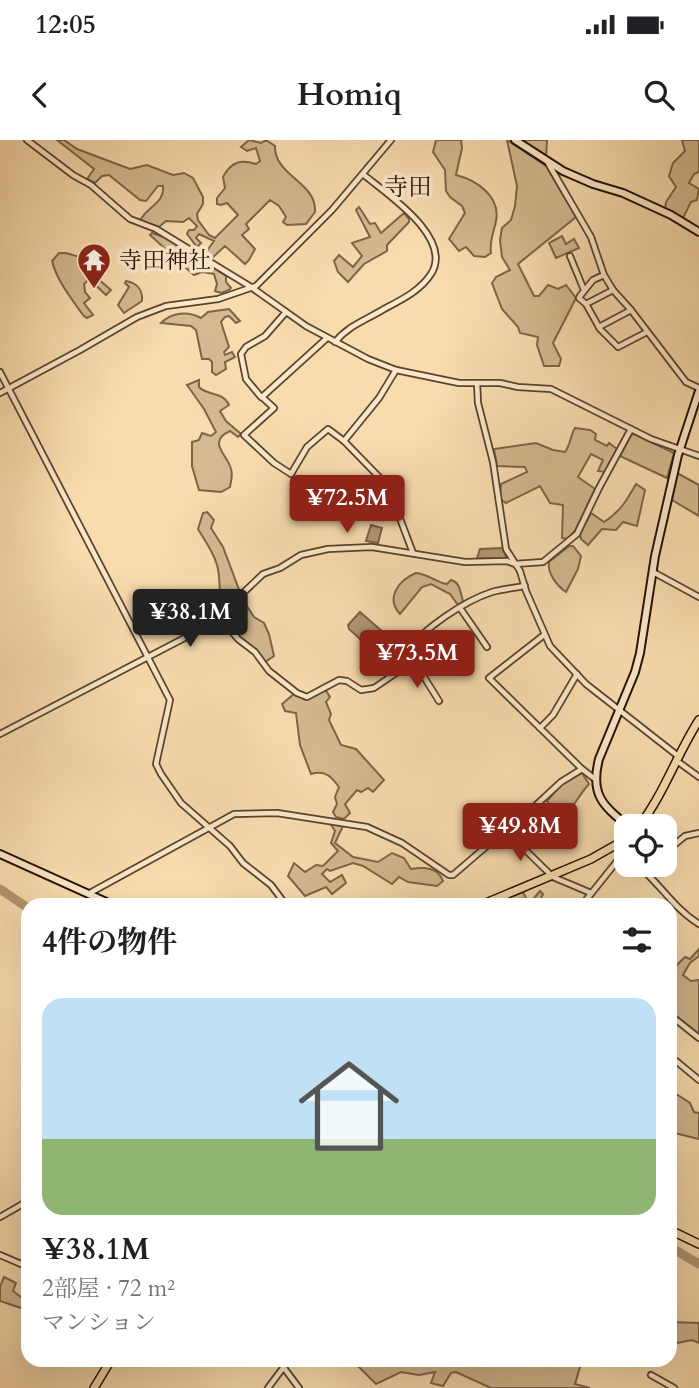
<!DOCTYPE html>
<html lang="ja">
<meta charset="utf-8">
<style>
body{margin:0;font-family:Cardo,"Noto Serif JP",serif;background:#f6f6f6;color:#202124;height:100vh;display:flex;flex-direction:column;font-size:26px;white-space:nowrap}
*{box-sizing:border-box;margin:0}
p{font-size:23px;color:#757577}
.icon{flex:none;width:38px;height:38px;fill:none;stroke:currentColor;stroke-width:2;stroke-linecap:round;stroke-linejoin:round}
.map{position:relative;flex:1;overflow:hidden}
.sheet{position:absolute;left:21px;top:758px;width:656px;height:469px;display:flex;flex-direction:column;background:#fff;border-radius:21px;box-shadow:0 7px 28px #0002}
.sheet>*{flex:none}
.buttons{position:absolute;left:614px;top:674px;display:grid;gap:14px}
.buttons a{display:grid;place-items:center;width:63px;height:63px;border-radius:14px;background:#fff;box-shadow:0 7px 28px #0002;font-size:35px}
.price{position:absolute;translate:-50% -60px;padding:0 16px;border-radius:7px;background:#8f2418;color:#fff;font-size:23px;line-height:46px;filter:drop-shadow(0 2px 4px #0008)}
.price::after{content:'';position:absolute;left:50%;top:42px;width:21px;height:16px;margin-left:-10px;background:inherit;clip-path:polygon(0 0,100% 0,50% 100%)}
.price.current{background:#222;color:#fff}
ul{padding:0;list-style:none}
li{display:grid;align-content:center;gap:14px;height:371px;padding:0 21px}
li span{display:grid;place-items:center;height:217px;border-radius:21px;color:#555}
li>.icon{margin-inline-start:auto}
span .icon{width:126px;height:126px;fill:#fffc;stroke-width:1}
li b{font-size:30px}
h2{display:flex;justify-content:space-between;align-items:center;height:84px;padding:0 21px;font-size:30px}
.status{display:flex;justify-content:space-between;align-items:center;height:49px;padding:0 35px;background:#fff;direction:ltr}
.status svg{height:19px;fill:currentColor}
header{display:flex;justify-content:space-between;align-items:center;height:91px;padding:0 21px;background:#fff;font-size:32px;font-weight:700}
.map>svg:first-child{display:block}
.green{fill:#d5b990;stroke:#7c6548;stroke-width:2}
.water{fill:#b19773;stroke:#796145;stroke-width:2}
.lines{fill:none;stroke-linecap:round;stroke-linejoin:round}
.river{stroke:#b19773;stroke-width:9}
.street-casing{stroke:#59442c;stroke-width:8}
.secondary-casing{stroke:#241100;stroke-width:10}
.primary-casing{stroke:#241100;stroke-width:10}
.street{stroke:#fbe8ca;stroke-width:4.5}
.secondary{stroke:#fbe8ca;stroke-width:6}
.primary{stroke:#f9dcae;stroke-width:7}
.labels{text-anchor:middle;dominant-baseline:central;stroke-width:7;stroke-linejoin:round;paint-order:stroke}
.poi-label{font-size:23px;fill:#241100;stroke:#fbe8ca;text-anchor:start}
.neighbourhood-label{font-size:24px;fill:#241100;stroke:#fbe8ca}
</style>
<div class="status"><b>12:05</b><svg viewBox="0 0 49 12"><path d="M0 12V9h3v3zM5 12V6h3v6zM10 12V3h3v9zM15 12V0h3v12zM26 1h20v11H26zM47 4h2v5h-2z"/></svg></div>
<header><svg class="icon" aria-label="back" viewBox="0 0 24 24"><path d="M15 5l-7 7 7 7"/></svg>Homiq<svg class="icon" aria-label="search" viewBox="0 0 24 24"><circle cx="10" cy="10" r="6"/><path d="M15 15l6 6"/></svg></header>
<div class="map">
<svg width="699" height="1248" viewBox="0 0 699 1248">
<rect width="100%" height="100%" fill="#f9dcae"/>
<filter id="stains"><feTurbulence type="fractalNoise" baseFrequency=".00286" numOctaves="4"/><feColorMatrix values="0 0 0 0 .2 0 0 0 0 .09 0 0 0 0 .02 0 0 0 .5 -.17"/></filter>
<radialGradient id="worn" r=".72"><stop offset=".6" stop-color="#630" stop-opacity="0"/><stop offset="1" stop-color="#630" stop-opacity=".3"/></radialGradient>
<!-- green -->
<g class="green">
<path d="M57,0H64L77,9L130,29L147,25L173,35L184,33L193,38L203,57V64L197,74L198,80L209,95L215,98L238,75L227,63L221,65L217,64V58L225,48L223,37C231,22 240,19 256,24L260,21L256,8L247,11L241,7L249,0L261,3L266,0L275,6C274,36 317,42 315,72L306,84L287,85L283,82L286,77L279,66L270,60L246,84L249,89L242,95L255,109L249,120L245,124L225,106L212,118L204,115L214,101L199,94L196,98L201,103L197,107L187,94L189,90H194L197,86L189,78L183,82L166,81L159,87L143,82L141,79C148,66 165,63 163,46H158L146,61L140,60L109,35L102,36L95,43L87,39L94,29Z"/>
<path d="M436,0H461L462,8L456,35C476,40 501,56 496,81C494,92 489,101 491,113L485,117L474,116L466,107L459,111L449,99L465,73L462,66L450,57L446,51L445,30L433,12Z"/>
<polygon points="507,0 546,26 576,77 518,124 534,156 539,156 548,145 558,149 566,145 576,158 553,203 561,219 559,226 544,226 537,205 538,197 520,193 518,187 502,169 492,143 496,137 510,130 502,117 500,100 502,88 511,80 515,66 517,46"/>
<polygon points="519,0 547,0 546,18"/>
<polygon points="682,0 699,0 699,32 694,34 689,43 699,49 697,60 691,62 683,78 665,69 666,62 676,47 669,36 673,23 685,11"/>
<polygon points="359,67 370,84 375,83 381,93 404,73 409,79 409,82 387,105 387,111 364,124 348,142 338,132 334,121 339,115 353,127 362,116 352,103 370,97 356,70"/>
<polygon points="152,93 167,98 226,136 226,142 231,148 229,150 221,153 215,151 217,144 214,134 202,132 194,135 150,95"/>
<polygon points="562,96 566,104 574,99 579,108 556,118 549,103"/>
<path d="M59,113H66L83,118L91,125L97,138L111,150L106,155L89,139L84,144L85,152L90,158L84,163L93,175L87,178L83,175C71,158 57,141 52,121Z"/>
<path d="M126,141C137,143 143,150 142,161L124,173L118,165L129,147L125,143Z"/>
<path d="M229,169L240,181L236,183L229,176L225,177L221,182L229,207L224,212L225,215L232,212L235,217L225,222L226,229L216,235L212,232V222L209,219H202L196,190L191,186L161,183C172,172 188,171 201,178L208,172Z"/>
<path d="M199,240V247C207,256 223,251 229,265L220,271L226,281L241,294L238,297L230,291C206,302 228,315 231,329C233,335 231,341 230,347L221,352L199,350L192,326V302L199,300L202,293L211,296L216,292L204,269L187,245Z"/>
<path d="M575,288L590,290L596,294L595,300L607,306L609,303L617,309L605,332L598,331L603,320L591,314L578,337L595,349L575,391L567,399L562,398L563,365L550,363L540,346L506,363L500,359L501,344L527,332L525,327L497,326L494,309L536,303L553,310L565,312C571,304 570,296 575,288Z"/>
<polygon points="634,294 674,313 667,338 620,316 631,295"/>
<polygon points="677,333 699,345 699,376 672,360"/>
<path d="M636,344L645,350L637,386L623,382L616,390L602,389L588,405L581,399L580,394L591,373L604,382C620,372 627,360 636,344Z"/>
<path d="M207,372L214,380L211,388L223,407L243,460L254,477L264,483L269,494L274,516L265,522L237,494L247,482L234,468L226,465L221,468L220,465C220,424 219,423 198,389L203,373Z"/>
<path d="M569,406H573L581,416L578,429L566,452C557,446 547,433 549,422Z"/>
<path d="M416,433C428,434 436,442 447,444L451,440C461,443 460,452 463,461L458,465L450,454L431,444L422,447L400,474C385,458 399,440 416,433Z"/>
<path d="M325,549L330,557L326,562L331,574L329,580L341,605L356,609L384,640L373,652L368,648L361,652L357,650L345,664L350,673L344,679L336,677L333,672L337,664L335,657L339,647C331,636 325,630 311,634L300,605L296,573L285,571L282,564L294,554L306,559Z"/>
<path d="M582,633L589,644C577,657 573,671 558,680L547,661L562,644Z"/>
<path d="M330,683L343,686L335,703L353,717L378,722L392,713L404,718L411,729C424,727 438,727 443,741L437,746L408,742L399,737L392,744L363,726L353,723L330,731L327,729L322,734L330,742L342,735L346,743L332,754L326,747L305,756L288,736L294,723L305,732L316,725L323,726L338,711L331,703L335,691Z"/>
<polygon points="540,751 543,754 538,765 494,763 523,752 529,764"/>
<polygon points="699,809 699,816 690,823 683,835 691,841 699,840 699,894 670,871 670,832 685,817 690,819"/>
<polygon points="670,950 690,963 694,972 699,973 699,999 670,992"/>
<polygon points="4,1137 16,1143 13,1151 25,1160 21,1168 0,1161 0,1147"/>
<polygon points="670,1182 699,1183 699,1203 692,1200 677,1203 670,1212"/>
<polygon points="352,1220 582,1220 575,1244 590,1248 491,1248 456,1232 451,1233 443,1246 431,1243 435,1232 419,1235 401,1232 376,1244"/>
</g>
<!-- water -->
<g class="water">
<polygon points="371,385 382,388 378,403 366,401"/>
<polygon points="502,408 506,416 505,419 477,418 480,409"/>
<polygon points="360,472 399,506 399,514 395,519 372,510 349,489 348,485"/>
</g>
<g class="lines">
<!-- river -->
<g class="river">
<polyline points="0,749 28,768"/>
<polyline points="670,1107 699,1124"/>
</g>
<!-- street casing -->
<g class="street-casing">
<g id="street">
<polyline points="27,0 73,35 91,45 130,79 156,89 251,147 306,186 368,219 396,230 459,243 500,243 518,247 551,249 651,299 699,316"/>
<polyline points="548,23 591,97 604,135 613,150 631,170 686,242 699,248"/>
<polyline points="570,116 584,150"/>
<polyline points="613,150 586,164 600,189 618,207 647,192"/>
<polyline points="586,164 579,158 580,156 593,140 604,135"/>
<polyline points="599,187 631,170"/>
<polyline points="327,198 262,257 274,268 244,295 274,323 291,334 307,307 328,289 344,301"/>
<path d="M335,202C349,185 366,180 384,169C401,160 420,151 431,134C454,98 387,54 364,35"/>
<polyline points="396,230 379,258 344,301 381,339 390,352 413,413"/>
<polyline points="0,232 170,560 156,624 161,634 181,663 230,706 243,723 271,745 286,765"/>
<polyline points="477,243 478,263 493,322 506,409 520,431 526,451 550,506 586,544 678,616"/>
<polyline points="0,253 80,210 137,177 166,166 218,159 256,146 332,70 391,0"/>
<polyline points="261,257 246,239 241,214 246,207 265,196 286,172"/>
<polyline points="653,432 699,457"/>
<polyline points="460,468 487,507"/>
<path d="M221,479L238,499L255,512L269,531L297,553L307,557L339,540L347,541L361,550L374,548L399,531C403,525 401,519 406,512C423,489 464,461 492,452C502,449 514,448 525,446"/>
<polyline points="544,495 489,538 540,588 553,575 577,534"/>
<polyline points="402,528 424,537 439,561"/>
<polyline points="540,588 582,629"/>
<polyline points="0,594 221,479 223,472 263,434 280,428 301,415 328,409 372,407 465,422 507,421 515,424 543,422 577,394 599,348 631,289"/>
<polyline points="677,621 699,637"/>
<polyline points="507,692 553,737 591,753"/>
<polyline points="617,706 626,718"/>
<polyline points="665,707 673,706 685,696 699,693"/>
<path d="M636,724C659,742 674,769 699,784"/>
<polyline points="88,754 234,674 277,673 367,687 402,703 449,735 453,735 495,699 507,692 561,642 582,629 595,639"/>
<polyline points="582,765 622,715"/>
<polyline points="670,875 699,898"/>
<polyline points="670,916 699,940"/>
<polyline points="0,1077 28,1061"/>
<polyline points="0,1115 28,1127"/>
<polyline points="278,1220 299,1248"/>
<polyline points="651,1235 674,1248"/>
<polyline points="268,1248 289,1220"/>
</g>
</g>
<!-- secondary casing -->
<g class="secondary-casing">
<g id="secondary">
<polyline points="515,0 563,31 593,44 623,53 671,75 699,92"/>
<path d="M628,686C602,665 590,654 599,619L635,532L640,513L655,416L678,315L699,251"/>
<polyline points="0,714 113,765"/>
</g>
</g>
<!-- primary casing -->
<g class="primary-casing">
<g id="primary">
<path d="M639,686C664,654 677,614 699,580"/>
<polyline points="481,765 591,719 626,699"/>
<polyline points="670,1090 699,1104"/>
<polyline points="94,1248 111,1220"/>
</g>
</g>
<!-- street -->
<use href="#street" class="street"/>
<!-- secondary -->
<use href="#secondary" class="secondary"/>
<!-- primary -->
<use href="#primary" class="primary"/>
</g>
<!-- icons -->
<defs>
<g id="temple-pin" transform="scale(1.75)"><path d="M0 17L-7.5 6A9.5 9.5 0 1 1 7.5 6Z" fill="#8f2418" stroke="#fbe8ca"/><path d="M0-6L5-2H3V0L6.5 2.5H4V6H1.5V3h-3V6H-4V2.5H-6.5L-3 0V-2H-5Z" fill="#fff"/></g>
</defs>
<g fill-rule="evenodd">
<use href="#temple-pin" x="94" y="120"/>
</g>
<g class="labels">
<!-- poi labels -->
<g class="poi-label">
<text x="119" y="120">寺田神社</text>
</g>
<!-- neighbourhood labels -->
<g class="neighbourhood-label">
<text x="408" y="47">寺田</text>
</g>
</g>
<rect width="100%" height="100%" filter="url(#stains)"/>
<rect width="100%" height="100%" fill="url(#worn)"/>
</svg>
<div class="buttons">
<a><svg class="icon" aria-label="locate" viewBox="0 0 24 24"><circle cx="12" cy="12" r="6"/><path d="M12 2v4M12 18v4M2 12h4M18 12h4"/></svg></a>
</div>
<b class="price" style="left:347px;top:395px">¥72.5M</b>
<b class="price current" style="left:190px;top:509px">¥38.1M</b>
<b class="price" style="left:417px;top:550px">¥73.5M</b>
<b class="price" style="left:520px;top:723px">¥49.8M</b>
<section class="sheet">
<h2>4件の物件<svg class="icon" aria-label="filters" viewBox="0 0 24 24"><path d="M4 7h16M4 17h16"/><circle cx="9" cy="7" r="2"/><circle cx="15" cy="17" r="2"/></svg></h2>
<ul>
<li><span style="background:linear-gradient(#bfe0f5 65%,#8fb573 0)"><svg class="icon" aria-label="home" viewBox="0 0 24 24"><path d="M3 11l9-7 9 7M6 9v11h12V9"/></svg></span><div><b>¥38.1M</b><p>2部屋 · 72 m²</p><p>マンション</p></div></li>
</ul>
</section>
</div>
